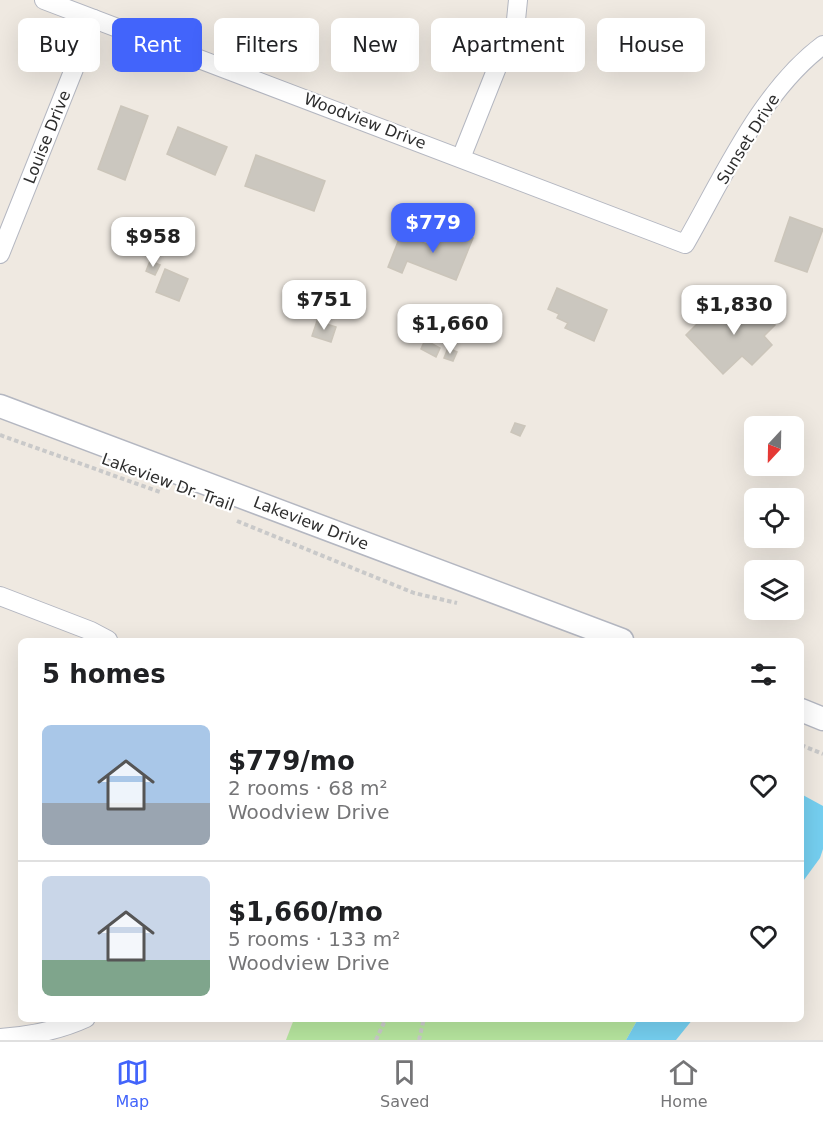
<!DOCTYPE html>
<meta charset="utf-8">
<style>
body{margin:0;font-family:"DejaVu Sans",sans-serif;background:#f6f6f6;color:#202124;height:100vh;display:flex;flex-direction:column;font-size:22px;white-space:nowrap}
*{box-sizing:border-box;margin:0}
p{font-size:20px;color:#757577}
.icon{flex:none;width:33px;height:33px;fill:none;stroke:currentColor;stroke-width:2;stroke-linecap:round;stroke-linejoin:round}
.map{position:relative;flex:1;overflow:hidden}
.sheet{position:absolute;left:18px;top:638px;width:786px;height:384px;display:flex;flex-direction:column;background:#fff;border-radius:9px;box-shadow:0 6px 24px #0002}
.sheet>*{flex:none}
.banner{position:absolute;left:18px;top:18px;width:788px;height:54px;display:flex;gap:12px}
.needle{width:39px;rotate:202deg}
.tools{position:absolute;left:744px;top:416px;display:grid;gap:12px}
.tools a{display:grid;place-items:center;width:60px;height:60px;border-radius:9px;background:#fff;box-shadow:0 6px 24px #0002;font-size:30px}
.price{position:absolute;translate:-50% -51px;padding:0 14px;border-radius:12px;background:#fff;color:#222;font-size:20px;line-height:39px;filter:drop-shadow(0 2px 3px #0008)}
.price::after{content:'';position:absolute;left:50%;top:36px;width:18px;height:14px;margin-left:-9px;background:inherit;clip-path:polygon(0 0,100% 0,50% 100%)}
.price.selected{background:#4264fb;color:#fff}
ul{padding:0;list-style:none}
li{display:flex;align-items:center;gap:18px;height:150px;padding:0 24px}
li+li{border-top:2px solid #e0e0e0}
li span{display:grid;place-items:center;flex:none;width:168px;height:120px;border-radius:9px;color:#555}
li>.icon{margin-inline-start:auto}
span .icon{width:72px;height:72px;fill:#fffc;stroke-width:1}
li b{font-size:26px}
h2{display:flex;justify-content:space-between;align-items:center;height:72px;padding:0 24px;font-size:26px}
.chip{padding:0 21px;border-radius:9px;background:#fff;box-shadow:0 6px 24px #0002;font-size:21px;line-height:54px}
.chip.selected{background:#4264fb;color:#fff}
.tabs{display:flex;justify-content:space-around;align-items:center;height:84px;border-top:2px solid #e0e0e0;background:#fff;font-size:16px;color:#757577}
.tabs a{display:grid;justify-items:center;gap:3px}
.tabs .selected{color:#4264fb}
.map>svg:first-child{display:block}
.green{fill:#b6e59e}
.water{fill:#75cff0}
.building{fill:#cbc7bf;stroke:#cbc5ba;stroke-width:1.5}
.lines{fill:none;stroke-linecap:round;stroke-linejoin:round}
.minor-casing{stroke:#b4b7c1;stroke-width:20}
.tertiary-casing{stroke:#b4b7c1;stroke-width:25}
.path{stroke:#c9c9c9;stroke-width:4;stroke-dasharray:4.5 3;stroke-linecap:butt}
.minor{stroke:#fff;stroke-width:18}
.tertiary{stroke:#fff;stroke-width:22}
.labels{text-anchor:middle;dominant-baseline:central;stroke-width:4.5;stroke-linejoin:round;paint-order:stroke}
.street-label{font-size:16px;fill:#2e2e2e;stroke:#fff}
</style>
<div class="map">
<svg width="823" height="1040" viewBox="0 0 823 1040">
<rect width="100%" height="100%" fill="#efe9e1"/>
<!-- green -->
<polygon class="green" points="294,1019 638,1019 626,1040 286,1040"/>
<!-- water -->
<g class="water">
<polygon points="801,794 823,806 823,849 820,858 801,884"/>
<polygon points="638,1019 638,1018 693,1019 676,1040 626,1040"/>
</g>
<!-- building -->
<g class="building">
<polygon points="121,106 148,116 125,180 98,169"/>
<polygon points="178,127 227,147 215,175 167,154"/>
<polygon points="256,155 325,181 314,211 245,186"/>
<polygon points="790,217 823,229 807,272 775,261"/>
<polygon points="445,227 473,238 456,280 407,261 402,273 388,267 401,234 437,248"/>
<polygon points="150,261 160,265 155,275 146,271"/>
<polygon points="165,269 188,279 179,301 156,292"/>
<polygon points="298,287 313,295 308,304 293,296"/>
<polygon points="557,288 607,310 594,341 565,328 568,323 557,318 559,314 548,309"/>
<polygon points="746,295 775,325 764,336 772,345 752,365 742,356 723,374 686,335 705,316 714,325"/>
<polygon points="317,321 336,327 331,342 312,336"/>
<polygon points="425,340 440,348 436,357 421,349"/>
<polygon points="448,348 457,352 453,361 444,358"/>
<polygon points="515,423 525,426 520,436 511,432"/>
</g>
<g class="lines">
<!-- minor casing -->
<g class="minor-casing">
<g id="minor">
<path d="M44,0L685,244C723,178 761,91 823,45"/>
<polyline points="461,158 516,20 518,0"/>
<polyline points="0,254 94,19"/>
<polyline points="0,596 91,631 108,640"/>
<path d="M0,1038C30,1036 58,1031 86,1018"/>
</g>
</g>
<!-- tertiary casing -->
<g class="tertiary-casing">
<g id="tertiary">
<polyline points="0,406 622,640"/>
<polyline points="801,710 823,719"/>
</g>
</g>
<!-- path -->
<g class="path">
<polyline points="0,435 160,492"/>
<polyline points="237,521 414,593 457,603"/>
<polyline points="801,745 823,754"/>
<polyline points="376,1040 386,1018"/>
<polyline points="419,1040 424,1018"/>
</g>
<!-- minor -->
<use href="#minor" class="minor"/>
<!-- tertiary -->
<use href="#tertiary" class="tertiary"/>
</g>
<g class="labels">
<!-- street labels -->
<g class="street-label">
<text transform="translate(365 121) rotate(21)">Woodview Drive</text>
<text transform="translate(47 137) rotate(-68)">Louise Drive</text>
<text transform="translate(748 139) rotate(-58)">Sunset Drive</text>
<text transform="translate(168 482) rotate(20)">Lakeview Dr. Trail</text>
<text transform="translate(311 523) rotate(21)">Lakeview Drive</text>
</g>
</g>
</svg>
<div class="tools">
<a><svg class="needle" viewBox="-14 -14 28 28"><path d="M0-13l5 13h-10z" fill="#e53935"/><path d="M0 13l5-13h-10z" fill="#757577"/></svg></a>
<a><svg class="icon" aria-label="locate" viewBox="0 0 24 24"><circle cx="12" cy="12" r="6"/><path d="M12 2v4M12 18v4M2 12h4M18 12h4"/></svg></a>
<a><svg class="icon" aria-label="layers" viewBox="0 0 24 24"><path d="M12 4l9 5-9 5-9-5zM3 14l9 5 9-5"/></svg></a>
</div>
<b class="price selected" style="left:433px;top:254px">$779</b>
<b class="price" style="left:153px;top:268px">$958</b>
<b class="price" style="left:324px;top:331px">$751</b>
<b class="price" style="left:734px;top:336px">$1,830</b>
<b class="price" style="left:450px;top:355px">$1,660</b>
<div class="banner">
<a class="chip">Buy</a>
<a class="chip selected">Rent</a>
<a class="chip">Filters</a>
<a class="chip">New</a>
<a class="chip">Apartment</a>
<a class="chip">House</a>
</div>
<section class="sheet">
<h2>5 homes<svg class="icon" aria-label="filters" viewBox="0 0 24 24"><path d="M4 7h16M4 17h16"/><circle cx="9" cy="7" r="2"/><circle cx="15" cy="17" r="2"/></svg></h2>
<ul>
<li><span style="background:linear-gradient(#a9c7e8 65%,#9aa5b1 0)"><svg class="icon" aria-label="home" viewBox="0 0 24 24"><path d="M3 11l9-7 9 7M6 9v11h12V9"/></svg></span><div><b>$779/mo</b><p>2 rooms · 68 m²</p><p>Woodview Drive</p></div><svg class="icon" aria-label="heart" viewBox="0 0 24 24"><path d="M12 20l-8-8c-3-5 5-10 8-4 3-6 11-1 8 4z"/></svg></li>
<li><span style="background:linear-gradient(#c9d6e8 70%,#7fa58c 0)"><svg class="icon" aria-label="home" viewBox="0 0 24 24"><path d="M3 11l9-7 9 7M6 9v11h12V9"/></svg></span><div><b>$1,660/mo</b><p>5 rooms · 133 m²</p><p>Woodview Drive</p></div><svg class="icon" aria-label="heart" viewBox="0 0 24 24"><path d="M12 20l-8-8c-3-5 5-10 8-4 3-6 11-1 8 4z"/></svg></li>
</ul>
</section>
</div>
<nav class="tabs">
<a class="selected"><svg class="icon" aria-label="map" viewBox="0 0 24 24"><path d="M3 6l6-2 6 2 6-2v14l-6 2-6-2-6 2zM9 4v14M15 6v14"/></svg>Map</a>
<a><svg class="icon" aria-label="saved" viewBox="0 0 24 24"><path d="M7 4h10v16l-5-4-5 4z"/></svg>Saved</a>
<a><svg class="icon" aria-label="home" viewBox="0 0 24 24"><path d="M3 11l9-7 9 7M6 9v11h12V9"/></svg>Home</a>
</nav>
